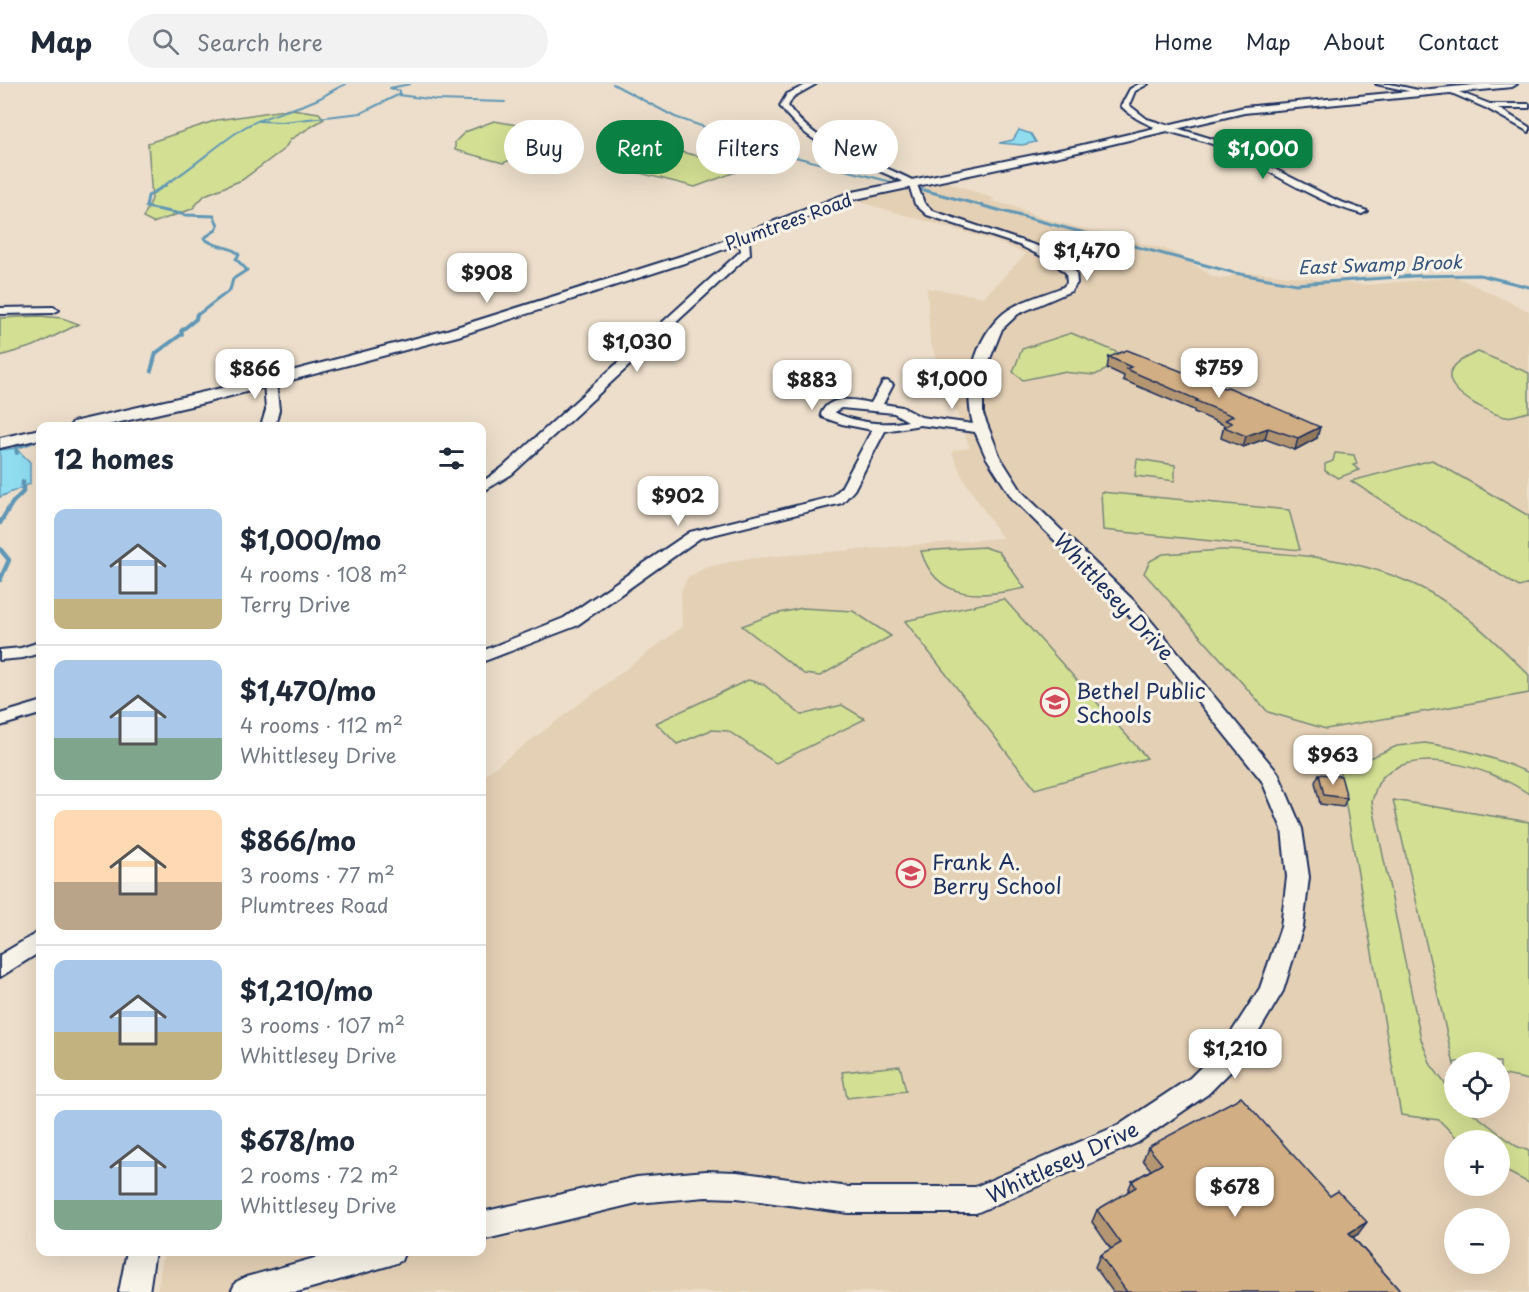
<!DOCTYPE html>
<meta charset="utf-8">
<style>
body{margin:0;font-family:"Playpen Sans",sans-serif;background:#f2f2f3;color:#1f2937;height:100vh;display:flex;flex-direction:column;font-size:22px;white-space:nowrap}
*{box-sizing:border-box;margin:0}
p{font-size:20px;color:#747a83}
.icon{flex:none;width:33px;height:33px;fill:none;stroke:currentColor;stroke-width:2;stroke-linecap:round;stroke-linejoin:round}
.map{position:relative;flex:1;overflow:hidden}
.details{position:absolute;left:36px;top:338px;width:450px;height:834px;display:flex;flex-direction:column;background:#fff;border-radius:12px;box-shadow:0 6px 24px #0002}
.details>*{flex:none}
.banner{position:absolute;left:504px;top:36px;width:570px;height:54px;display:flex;gap:12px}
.controls{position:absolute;left:1444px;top:968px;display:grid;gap:12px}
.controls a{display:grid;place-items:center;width:66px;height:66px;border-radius:50%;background:#fff;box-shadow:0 6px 24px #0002;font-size:30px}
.price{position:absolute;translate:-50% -51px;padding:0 14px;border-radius:12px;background:#fff;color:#222;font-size:20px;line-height:39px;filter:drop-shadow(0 2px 3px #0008)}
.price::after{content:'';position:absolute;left:50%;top:36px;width:18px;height:14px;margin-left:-9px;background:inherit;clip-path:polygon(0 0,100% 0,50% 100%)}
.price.selected{background:#0b8043;color:#fff}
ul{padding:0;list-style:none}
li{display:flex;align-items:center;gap:18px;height:150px;padding:0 18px}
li+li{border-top:2px solid #e0e1e3}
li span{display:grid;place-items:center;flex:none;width:168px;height:120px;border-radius:12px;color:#555}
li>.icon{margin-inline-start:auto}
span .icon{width:72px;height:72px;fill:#fffc;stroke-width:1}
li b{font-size:26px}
h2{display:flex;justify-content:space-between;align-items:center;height:72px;padding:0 18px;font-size:26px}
.chip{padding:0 21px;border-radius:27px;background:#fff;box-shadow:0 6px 24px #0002;font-size:21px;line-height:54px}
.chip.selected{background:#0b8043;color:#fff}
header{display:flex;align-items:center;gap:36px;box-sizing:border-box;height:84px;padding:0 30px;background:#fff;border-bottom:2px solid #e0e1e3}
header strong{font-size:28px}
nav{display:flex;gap:33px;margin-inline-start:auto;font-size:21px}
.search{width:420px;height:54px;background:#f2f2f3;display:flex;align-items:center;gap:15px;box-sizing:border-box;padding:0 21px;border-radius:33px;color:#747a83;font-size:22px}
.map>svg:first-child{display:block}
.built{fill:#e4d0b5;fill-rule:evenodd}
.green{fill:#d3df93;stroke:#778778;stroke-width:1.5}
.water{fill:#90ddf0;stroke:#6197b6;stroke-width:1.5}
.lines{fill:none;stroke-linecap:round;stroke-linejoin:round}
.stream-far3{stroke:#6197b6;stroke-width:2}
.stream-far2{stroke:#6197b6;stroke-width:3}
.stream-far1{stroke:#6197b6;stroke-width:4}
.stream{stroke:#6197b6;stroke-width:4.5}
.minor-casing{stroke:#1b2f5e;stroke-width:4}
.major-casing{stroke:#1b2f5e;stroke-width:4}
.minor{fill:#f7f3e8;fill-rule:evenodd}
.major{fill:#f7f3e8;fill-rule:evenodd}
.wall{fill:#b59672;stroke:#1b2f5e;stroke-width:1.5}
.shaded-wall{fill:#937a5c;stroke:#1b2f5e;stroke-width:1.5}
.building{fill:#d2ae84;stroke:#1b2f5e;stroke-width:1.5}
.labels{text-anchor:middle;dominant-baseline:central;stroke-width:6;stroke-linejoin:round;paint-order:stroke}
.far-street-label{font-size:18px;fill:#1b2f5e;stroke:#f7f3e8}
.far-water-label{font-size:18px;font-style:italic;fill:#32527b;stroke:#f7f3e8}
.street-label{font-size:21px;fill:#1b2f5e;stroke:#f7f3e8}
.poi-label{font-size:21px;fill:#1b2f5e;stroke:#f7f3e8;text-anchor:start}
</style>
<header>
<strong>Map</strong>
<div class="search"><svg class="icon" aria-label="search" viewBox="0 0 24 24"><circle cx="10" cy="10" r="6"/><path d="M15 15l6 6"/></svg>Search here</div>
<nav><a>Home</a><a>Map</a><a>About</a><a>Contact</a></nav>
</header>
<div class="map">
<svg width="1529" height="1208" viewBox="0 0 1529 1208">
<rect width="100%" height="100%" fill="#ecdeca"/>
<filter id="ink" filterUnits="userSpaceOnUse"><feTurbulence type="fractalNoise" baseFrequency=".0167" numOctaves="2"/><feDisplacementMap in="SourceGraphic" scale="12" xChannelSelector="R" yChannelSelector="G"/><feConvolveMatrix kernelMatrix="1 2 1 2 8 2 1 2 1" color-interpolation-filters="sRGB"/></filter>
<g filter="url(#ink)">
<!-- built -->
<path class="built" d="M942,96L995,115L991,117L1012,122L1041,134L1162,164L1181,172L1213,193L1225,194L1240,189H1263L1367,201L1456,193L1529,227V1208H157L164,1167H482V693L682,543L681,507L688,493L705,484L743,475L1002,454L963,394L952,369L954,366L970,364L930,257L927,204L984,213L1026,170L992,156L856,117ZM1455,978H1500V1023H1455ZM1455,1056H1500V1101H1455ZM1455,1134H1500V1179H1455Z"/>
<!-- green -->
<g class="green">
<polygon points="291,25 319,29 324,35 291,55 284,65 242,96 205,111 192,125 153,139 143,134 152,115 148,59 217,36"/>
<polygon points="494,37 569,50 569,54 503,79 455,66 455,58 465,48"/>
<polygon points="657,62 747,84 695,103 604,80"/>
<polygon points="39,232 62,234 79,240 34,262 0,272 0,234"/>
<polygon points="1071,249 1131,274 1095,291 1061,288 1023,296 1013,288 1022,265"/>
<path d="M1478,268L1529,289V328C1522,329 1513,333 1506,333C1497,332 1483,324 1475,320C1442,300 1440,283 1478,268Z"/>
<polygon points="1335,369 1354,371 1357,380 1353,381 1359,386 1338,394 1325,387 1325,380 1333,377"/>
<polygon points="1137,375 1175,381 1175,397 1135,392"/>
<polygon points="1432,376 1529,432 1529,500 1519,503 1351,397"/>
<polygon points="1101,408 1289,426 1300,466 1103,446"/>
<path d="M984,463L999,468L1025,504C982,513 937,519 921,467Z"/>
<path d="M1222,466C1283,469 1348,472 1406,497C1454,516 1493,555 1529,591V609L1326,645L1268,628L1144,489L1150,477L1163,470Z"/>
<polygon points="1004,515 1147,674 1035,705 905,537"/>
<polygon points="802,524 853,527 891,552 820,592 804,590 742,542 771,531"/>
<polygon points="748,596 763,600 801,631 842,621 865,635 776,679 728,647 711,646 677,660 656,639"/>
<path d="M1425,659C1463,664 1494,673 1529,689V710C1496,687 1426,663 1390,687C1378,694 1375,706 1372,718L1421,955L1431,981L1455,1013V1023H1465L1516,1062L1529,1067V1099L1500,1084V1056H1459L1439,1036L1401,1031L1337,672L1363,677L1397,662Z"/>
<polygon points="1393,716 1529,738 1529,996 1500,990 1500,978 1455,978 1454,981"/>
<polygon points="900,982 906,1007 847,1014 842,988"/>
</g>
<!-- water -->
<g class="water">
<polygon points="1019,46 1031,50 1036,58 1022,61 999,59 1013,56"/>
<polygon points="16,364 30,378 30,400 0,413 0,366"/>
</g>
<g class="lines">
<!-- stream-far3 -->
<g class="stream-far3">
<polyline points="613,0 675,33 780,69 903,101"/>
<polyline points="398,11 437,16 505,18"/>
<polyline points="259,37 282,38 361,29 400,10 400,7 390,4 410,0"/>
<path d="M163,102C192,85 216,61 245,43C269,29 298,26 322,13C330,8 337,4 346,0"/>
</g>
<!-- stream-far2 -->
<g class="stream-far2">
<path d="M166,101L148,112L146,123L186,131L214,132L218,141L216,146L204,154C215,165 232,161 239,171L236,175L247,186L233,195L230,206L196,232"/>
<polyline points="912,103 1235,189 1296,200 1413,192 1480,191 1529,203"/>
</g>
<!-- stream-far1 -->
<g class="stream-far1">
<polyline points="151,287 156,269 182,250 181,247 196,235 197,230"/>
<polyline points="17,369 16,364 40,355"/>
</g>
<!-- stream -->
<g class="stream">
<polyline points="0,439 12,419 23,408 23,398"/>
<polyline points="0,465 9,476 0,496"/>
</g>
<!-- minor casing -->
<g class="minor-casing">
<g id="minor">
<path d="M808,0H816L793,13L788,22C819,66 871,74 916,98L924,119L933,127L1043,164L1076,188L1077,199L1071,207L1018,230L1002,245L983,292V330L1000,373L1022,408L1136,519L1278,689L1302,745L1309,793L1303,843L1283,907L1242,976L1208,1010L1137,1059L976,1129H849L737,1114L706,1113L637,1119L482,1156V1128L637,1093L706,1087L737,1088L849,1103H975L1119,1041L1190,994L1224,960L1260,904L1281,843L1287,793L1282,745L1262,697L1124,525L1012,414L986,373L975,348L920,341L885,347L854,406L842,419L700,454L576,542L482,578V567L564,534L690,448L832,413L841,404L872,346L842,340L822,333L821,330C829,310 854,316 871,319L883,298L887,297L893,301L883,320L902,323L921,333L973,340C963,304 974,254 1004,229C1021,216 1044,211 1063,203L1067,199L1066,189L1053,178L1019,161L927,131L915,120L909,101C861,75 814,70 780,22L787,10ZM841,324L894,329L908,337C885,342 856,339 834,328Z"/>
<path d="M1139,0H1148L1135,7L1129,21L1147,35L1219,57L1338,117L1367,127L1362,130C1308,116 1264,80 1212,60C1180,48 1147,48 1121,22L1130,5Z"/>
<polygon points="1376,0 1390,0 1432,9 1428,11"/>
<polygon points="1451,5 1490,20 1529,20 1529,24 1498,24 1529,43 1529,48 1486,24 1449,8"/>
<polygon points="744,152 749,155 750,170 512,390 482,408 482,398 502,384 741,167 739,155"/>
<polygon points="0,224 53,223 59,226 53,229 0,230"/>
<polygon points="270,294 276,298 279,326 275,342 261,342 266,326 264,298"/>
<polygon points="40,558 40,569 23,574 0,576 0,566 21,564"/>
<polygon points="40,618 40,630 0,642 0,630"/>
<polygon points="40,847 40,868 0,893 0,871"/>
<polygon points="127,1167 155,1167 149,1208 119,1208"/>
<polygon points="340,1167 405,1167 401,1177 391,1181 297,1208 231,1208 236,1198 246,1193"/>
</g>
</g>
<!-- major casing -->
<g class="major-casing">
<g id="major">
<polygon points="1483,0 1517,0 1512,3 1244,29 1078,68 851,116 706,172 458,252 204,319 103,342 70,342 73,338 265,294 447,246 697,167 848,109 1078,62 1244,23"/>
<polygon points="40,345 40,355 0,364 0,354"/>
</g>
</g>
<!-- minor -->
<use href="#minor" class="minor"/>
<!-- major -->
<use href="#major" class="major"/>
</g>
<!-- wall -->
<g class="wall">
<polygon points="1109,273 1317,354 1295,366 1265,355 1243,363 1221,354 1224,341 1194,328 1194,326 1123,296 1124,292 1107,284"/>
<polygon points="1319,690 1347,714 1343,723 1320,720 1315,698"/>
<polygon points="1148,1063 1358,1150 1353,1153 1401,1208 1113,1208 1095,1183 1100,1171 1111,1165 1092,1138 1097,1126 1127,1109 1132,1097 1151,1086 1143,1076"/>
</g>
<!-- shaded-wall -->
<g class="shaded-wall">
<polygon points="1320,343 1317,354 1295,366 1298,354"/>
<polygon points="1268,344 1265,355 1243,363 1246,352"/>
<polygon points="1367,1138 1358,1150 1340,1161 1349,1149"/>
</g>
<!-- building -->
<g class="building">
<polygon points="1127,266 1224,304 1228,303 1320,343 1298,354 1268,344 1246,352 1224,343 1232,339 1225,336 1233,332 1196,317 1198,316 1126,285 1131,283 1109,273"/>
<polygon points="1319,690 1341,692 1347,714 1324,711"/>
<polygon points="1241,1013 1330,1112 1338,1107 1367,1138 1349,1149 1401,1208 1127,1208 1100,1171 1121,1159 1097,1126 1136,1103 1132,1097 1162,1080 1148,1063"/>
</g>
</g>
<!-- icons -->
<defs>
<g id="school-ring" transform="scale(1.5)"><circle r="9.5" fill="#f7f3e8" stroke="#d1495b" stroke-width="1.5"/><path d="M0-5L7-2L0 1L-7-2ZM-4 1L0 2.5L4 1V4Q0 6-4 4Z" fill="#d1495b"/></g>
</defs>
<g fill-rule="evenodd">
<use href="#school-ring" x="1055" y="618"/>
<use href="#school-ring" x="911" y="789"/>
</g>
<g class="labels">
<!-- far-street labels -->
<g class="far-street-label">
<text transform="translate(788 137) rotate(-20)">Plumtrees Road</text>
</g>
<!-- far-water labels -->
<g class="far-water-label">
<text transform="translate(1380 180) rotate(-2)">East Swamp Brook</text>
</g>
<!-- street labels -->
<g class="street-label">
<text transform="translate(1115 512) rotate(47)">Whittlesey Drive</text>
<text transform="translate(1062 1077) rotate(-25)">Whittlesey Drive</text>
</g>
<!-- poi labels -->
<g class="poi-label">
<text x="1076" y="606">Bethel Public<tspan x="1076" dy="24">Schools</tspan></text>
<text x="932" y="777">Frank A.<tspan x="932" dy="24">Berry School</tspan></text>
</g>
</g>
</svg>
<div class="controls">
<a><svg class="icon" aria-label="locate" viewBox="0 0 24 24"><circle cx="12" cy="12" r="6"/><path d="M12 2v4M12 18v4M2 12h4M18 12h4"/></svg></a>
<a>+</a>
<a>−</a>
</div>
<b class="price selected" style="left:1263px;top:96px">$1,000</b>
<b class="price" style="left:1087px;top:198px">$1,470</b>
<b class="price" style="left:487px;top:220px">$908</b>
<b class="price" style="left:637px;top:289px">$1,030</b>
<b class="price" style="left:1219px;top:315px">$759</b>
<b class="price" style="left:255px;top:316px">$866</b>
<b class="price" style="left:952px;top:326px">$1,000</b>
<b class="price" style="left:812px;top:327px">$883</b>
<b class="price" style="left:678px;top:443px">$902</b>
<b class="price" style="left:1333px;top:702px">$963</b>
<b class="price" style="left:1235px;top:996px">$1,210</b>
<b class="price" style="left:1235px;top:1134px">$678</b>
<div class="banner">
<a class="chip">Buy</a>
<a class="chip selected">Rent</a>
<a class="chip">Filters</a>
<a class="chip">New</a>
</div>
<section class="details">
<h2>12 homes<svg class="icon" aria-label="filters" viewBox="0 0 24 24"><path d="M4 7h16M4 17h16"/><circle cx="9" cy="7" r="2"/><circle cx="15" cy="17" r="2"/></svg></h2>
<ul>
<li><span style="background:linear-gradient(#a9c7e8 75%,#c2b280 0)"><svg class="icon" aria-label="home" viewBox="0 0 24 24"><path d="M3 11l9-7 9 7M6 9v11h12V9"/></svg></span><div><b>$1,000/mo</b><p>4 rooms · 108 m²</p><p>Terry Drive</p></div></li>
<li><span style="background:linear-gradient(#a9c7e8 65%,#7fa58c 0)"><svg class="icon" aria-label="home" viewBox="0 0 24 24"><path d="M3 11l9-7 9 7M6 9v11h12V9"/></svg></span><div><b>$1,470/mo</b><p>4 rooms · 112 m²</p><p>Whittlesey Drive</p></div></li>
<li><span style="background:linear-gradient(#ffd9b3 60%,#b9a48a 0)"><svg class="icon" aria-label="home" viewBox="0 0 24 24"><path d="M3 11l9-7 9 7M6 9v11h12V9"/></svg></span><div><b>$866/mo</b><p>3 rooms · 77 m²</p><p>Plumtrees Road</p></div></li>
<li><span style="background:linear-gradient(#a9c7e8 60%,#c2b280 0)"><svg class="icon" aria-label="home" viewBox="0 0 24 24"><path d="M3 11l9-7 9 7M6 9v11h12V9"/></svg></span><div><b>$1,210/mo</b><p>3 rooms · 107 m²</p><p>Whittlesey Drive</p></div></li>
<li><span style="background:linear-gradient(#a9c7e8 75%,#7fa58c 0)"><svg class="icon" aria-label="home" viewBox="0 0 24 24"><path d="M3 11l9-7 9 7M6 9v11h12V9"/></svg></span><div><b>$678/mo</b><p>2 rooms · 72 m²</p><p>Whittlesey Drive</p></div></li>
</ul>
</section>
</div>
